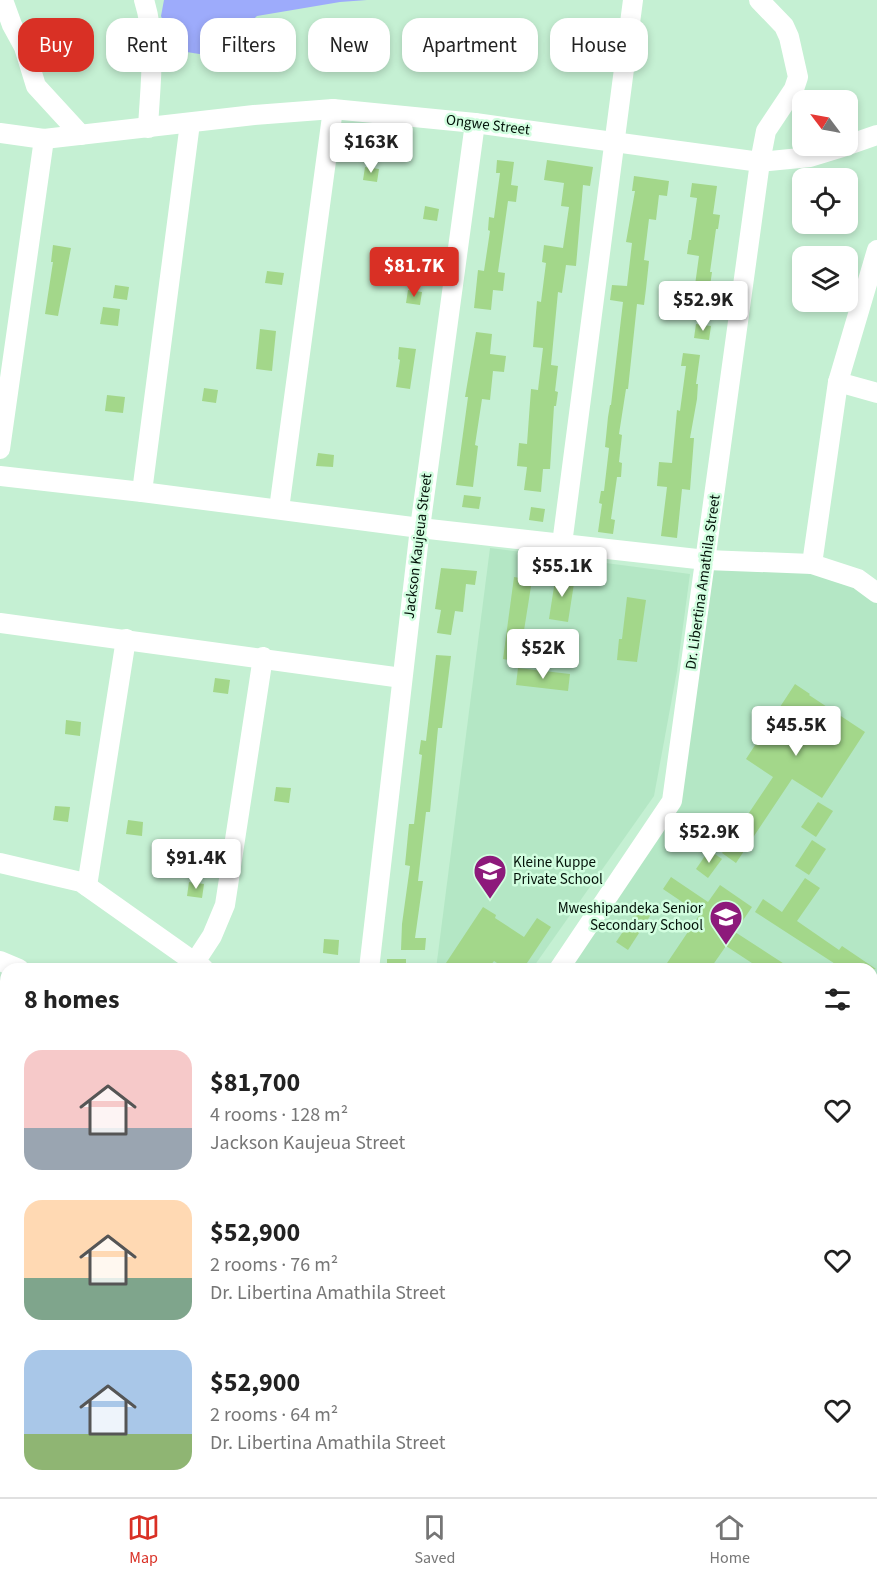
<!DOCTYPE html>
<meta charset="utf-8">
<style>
body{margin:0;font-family:"Source Sans 3",sans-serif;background:#f2f2f2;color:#222;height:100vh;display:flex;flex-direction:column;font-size:22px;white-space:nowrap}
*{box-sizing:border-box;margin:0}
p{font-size:20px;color:#767676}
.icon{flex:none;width:33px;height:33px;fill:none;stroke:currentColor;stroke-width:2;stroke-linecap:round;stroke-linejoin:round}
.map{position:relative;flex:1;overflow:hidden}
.drawer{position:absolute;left:0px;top:963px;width:878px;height:534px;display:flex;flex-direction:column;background:#fff;border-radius:18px 18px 0 0;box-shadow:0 3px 9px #0003}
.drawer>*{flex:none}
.banner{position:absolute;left:18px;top:18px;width:842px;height:54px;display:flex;gap:12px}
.needle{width:39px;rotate:302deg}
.fabs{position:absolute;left:792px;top:90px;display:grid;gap:12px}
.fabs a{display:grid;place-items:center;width:66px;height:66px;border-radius:12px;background:#fff;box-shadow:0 3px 9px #0003;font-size:30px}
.price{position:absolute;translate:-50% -51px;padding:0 14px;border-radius:6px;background:#fff;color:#222;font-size:20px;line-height:39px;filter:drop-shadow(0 2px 3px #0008)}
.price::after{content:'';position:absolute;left:50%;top:36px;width:18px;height:14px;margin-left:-9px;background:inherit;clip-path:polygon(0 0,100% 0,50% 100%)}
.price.on{background:#d93025;color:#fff}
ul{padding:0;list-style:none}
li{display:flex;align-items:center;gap:18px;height:150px;padding:0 24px}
li span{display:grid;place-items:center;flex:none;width:168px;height:120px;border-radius:18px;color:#555}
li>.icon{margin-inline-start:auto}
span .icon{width:72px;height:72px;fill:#fffc;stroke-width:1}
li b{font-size:26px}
h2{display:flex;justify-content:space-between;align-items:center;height:72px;padding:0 24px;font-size:26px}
.tag{padding:0 21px;border-radius:18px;background:#fff;box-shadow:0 3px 9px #0003;font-size:21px;line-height:54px}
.tag.on{background:#d93025;color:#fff}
.dock{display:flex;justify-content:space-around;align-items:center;height:84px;border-top:2px solid #e0e0e0;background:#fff;font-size:16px;color:#767676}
.dock a{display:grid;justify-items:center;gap:3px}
.dock .on{color:#d93025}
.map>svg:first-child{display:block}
.built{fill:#b4e7c5}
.water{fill:#9dabfb}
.building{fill:#a3d78a}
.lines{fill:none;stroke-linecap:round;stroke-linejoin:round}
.minor{stroke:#fff;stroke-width:20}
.labels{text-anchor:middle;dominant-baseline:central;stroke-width:5;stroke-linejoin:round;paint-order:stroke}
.street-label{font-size:15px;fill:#031209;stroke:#d2fee0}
.poi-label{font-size:15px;fill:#031209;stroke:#d2fee0;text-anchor:start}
</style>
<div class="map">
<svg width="877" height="1497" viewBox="0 0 877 1497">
<rect width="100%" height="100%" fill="#c5f0d3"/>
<!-- built -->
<g class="built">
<polygon points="490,548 690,574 677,671 654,796 532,969 436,969"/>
<polygon points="706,560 812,564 877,593 877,1497 195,1497 187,1491 872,1491 872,969 559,969 672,801"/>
</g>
<!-- water -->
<polygon class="water" points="164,0 367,0 340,2 257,16 212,56 174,50 161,16"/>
<!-- building -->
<g class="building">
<polygon points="497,160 514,162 511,185 518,186 516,202 508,201 498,272 505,273 503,291 493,290 491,310 474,308 478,270 484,271 490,231 488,230 489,217 494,218 500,173 496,173"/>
<polygon points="547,160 593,167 590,186 583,185 576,266 566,265 562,293 558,292 551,365 558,366 555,391 558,392 556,406 554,406 550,469 543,469 541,492 524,490 527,467 517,466 519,443 527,444 531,389 538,390 543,348 533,347 537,301 541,302 546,263 542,262 544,245 563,248 569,207 561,206 564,183 544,180"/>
<polygon points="365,167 379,169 377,182 363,180"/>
<polygon points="634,176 669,181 667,196 659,195 656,220 649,219 644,260 649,261 646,289 644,305 637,304 628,389 626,389 619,434 622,435 619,462 622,463 621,477 617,477 611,519 615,520 613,534 598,532 602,504 599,503 601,491 604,491 609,448 605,447 608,417 610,405 611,405 623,302 610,300 612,285 627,286 632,243 626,242 635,191 632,191"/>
<polygon points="692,183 717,186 713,214 720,215 718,229 716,229 710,272 712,272 710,286 695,285 699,256 687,254 689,240 691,240 697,198 690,197"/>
<polygon points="425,206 439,209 437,221 423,219"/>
<polygon points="53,245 71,248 58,316 45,314 53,262 51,262"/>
<polygon points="267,271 284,273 282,285 265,283"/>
<polygon points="115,285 129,287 127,300 113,298"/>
<polygon points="408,290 422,292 420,305 406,303"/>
<polygon points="676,298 697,301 695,315 674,313"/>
<polygon points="103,307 120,309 118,326 100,324"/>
<polygon points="696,324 711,326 709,340 694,338"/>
<polygon points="260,329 276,331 272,371 256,369"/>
<polygon points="476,332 492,334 490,354 506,356 504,372 493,371 490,400 482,399 475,445 478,446 473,487 456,485 468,397 465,397"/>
<polygon points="399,347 416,349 410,389 396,387 400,360 398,359"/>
<polygon points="683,353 700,355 696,384 698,384 697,399 690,438 694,438 690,490 682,489 677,538 661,536 667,487 657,486 659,462 672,463 677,410 680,411 686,366 681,366"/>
<polygon points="204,388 218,390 216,403 202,401"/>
<polygon points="107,395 125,397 123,413 105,411"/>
<polygon points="318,453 334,455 333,467 316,466"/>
<polygon points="464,495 481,497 479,509 462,507"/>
<polygon points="531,507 545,509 543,522 529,520"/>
<polygon points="441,568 477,571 475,585 466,584 463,612 455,611 451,635 437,633 441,610 435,609"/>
<polygon points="556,574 575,577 568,622 549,619"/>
<polygon points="514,577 532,580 519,662 503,659"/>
<polygon points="627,597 646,600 637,662 617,660 619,639 622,639"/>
<polygon points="436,655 451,656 442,728 438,728 430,812 426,812 418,881 423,881 415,938 426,938 425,950 401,950 402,924 410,866 405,865 409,824 414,824 422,755 419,754 421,740 426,741"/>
<polygon points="518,668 570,674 568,691 516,685"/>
<polygon points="215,678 230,680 228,694 213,692"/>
<polygon points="795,684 810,694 809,695 865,732 822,798 792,779 736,863 722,853 773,777 746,759"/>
<polygon points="66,720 81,722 80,736 65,734"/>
<polygon points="276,787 291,788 289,803 274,801"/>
<polygon points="818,802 833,811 816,837 801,827"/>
<polygon points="55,806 70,807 68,822 53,820"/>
<polygon points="128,820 143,822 142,836 126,834"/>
<polygon points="812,840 826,849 809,875 795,866"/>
<polygon points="709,850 722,859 708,878 696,869"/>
<polygon points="671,877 708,902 720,885 752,907 735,932 792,969 761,969 726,946 710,969 663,969 700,914 663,889"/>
<polygon points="805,878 820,888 797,921 839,950 842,946 876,969 843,969 755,912 763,899 782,912"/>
<polygon points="189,882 204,884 202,898 187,896"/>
<polygon points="641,905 652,913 628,950 616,942"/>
<polygon points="483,907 496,915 495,918 524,937 537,918 551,927 523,969 506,969 494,961 488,969 442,969"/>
<polygon points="324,939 339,940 338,955 323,953"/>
<rect x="387" y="959" width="19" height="10"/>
</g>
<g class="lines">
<!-- minor -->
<g class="minor">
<polyline points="3,0 12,25 24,47 36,86 81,135"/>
<path d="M144,0C157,41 150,86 148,128"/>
<polyline points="0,133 44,139 254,115 333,109 475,123 760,162 810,157 846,146"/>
<polyline points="848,145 877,135"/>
<polyline points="838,382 877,393"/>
<polyline points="0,449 44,139"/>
<polyline points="0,476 142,492 420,528 706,560 812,564 858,579 877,593"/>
<polyline points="142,492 190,123"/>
<polyline points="279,509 333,109"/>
<polyline points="562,544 633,0"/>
<polyline points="812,564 838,382 877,250"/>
<polyline points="0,623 402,678"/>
<polyline points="0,863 81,882 204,969"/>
<polyline points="87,886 126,639"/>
<polyline points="0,961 19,969"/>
<polyline points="195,962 212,936 225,905 263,657"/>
<polyline points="369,969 420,528 475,123"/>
<polyline points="559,969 672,801 760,162 766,131 794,89 798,77 789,37 784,26 759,0"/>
<polyline points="872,1326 877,1330"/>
<polyline points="0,1373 6,1371"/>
<polyline points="702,1491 711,1497"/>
<polyline points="167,1497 171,1491"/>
<polyline points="612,1497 614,1491"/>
</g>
</g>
<!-- icons -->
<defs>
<g id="school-pin" transform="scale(1.725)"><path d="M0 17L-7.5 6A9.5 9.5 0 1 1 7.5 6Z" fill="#8d1a7b" stroke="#d2fee0"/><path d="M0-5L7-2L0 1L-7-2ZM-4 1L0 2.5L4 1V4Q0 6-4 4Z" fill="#fff"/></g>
</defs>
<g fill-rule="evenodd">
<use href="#school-pin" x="490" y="871"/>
<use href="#school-pin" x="726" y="917"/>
</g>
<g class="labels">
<!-- street labels -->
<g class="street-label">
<text transform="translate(488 125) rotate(7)">Ongwe Street</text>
<text transform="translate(418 546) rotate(-83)">Jackson Kaujeua Street</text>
<text transform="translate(703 582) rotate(-82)">Dr. Libertina Amathila Street</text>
</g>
<!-- poi labels -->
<g class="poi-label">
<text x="513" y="862">Kleine Kuppe<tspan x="513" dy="17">Private School</tspan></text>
<text x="703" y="908" text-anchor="end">Mweshipandeka Senior<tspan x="703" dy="17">Secondary School</tspan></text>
</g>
</g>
</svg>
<div class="fabs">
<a><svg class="needle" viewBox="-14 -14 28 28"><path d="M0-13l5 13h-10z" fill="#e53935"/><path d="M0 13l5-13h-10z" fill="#767676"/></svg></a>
<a><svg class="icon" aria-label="locate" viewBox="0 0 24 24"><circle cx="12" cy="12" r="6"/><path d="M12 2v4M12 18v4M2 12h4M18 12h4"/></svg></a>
<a><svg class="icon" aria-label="layers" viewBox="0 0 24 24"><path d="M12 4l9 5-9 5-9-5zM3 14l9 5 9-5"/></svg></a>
</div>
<b class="price" style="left:371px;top:174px">$163K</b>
<b class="price on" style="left:414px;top:298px">$81.7K</b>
<b class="price" style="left:703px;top:332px">$52.9K</b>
<b class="price" style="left:562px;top:598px">$55.1K</b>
<b class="price" style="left:543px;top:680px">$52K</b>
<b class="price" style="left:796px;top:757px">$45.5K</b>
<b class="price" style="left:709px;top:864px">$52.9K</b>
<b class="price" style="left:196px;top:890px">$91.4K</b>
<div class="banner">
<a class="tag on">Buy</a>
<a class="tag">Rent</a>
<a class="tag">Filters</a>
<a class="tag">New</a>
<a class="tag">Apartment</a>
<a class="tag">House</a>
</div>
<section class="drawer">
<h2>8 homes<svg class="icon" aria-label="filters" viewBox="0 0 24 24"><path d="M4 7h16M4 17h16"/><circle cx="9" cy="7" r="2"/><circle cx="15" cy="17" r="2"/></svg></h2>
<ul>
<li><span style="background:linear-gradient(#f6c9c9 65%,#9aa5b1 0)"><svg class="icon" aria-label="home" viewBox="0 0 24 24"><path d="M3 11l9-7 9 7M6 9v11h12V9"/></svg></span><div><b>$81,700</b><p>4 rooms · 128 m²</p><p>Jackson Kaujeua Street</p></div><svg class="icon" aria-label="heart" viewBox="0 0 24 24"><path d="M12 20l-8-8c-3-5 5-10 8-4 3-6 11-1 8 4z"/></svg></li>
<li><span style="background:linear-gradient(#ffd9b3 65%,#7fa58c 0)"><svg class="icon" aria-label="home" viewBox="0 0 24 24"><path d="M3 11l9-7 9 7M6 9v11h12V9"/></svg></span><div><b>$52,900</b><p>2 rooms · 76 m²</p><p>Dr. Libertina Amathila Street</p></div><svg class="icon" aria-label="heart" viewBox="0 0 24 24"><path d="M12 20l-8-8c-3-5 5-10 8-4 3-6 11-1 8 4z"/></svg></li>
<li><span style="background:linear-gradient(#a9c7e8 70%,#8fb573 0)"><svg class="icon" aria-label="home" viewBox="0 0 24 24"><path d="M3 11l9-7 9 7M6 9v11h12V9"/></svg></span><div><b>$52,900</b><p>2 rooms · 64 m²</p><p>Dr. Libertina Amathila Street</p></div><svg class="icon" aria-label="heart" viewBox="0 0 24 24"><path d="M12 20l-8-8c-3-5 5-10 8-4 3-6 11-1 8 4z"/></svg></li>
</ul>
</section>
</div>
<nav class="dock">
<a class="on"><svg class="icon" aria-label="map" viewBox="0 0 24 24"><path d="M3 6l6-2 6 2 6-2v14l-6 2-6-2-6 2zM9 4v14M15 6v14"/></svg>Map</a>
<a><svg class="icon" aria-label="saved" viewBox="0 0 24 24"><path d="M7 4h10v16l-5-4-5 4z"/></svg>Saved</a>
<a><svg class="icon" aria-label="home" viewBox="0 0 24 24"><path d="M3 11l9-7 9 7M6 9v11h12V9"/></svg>Home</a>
</nav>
